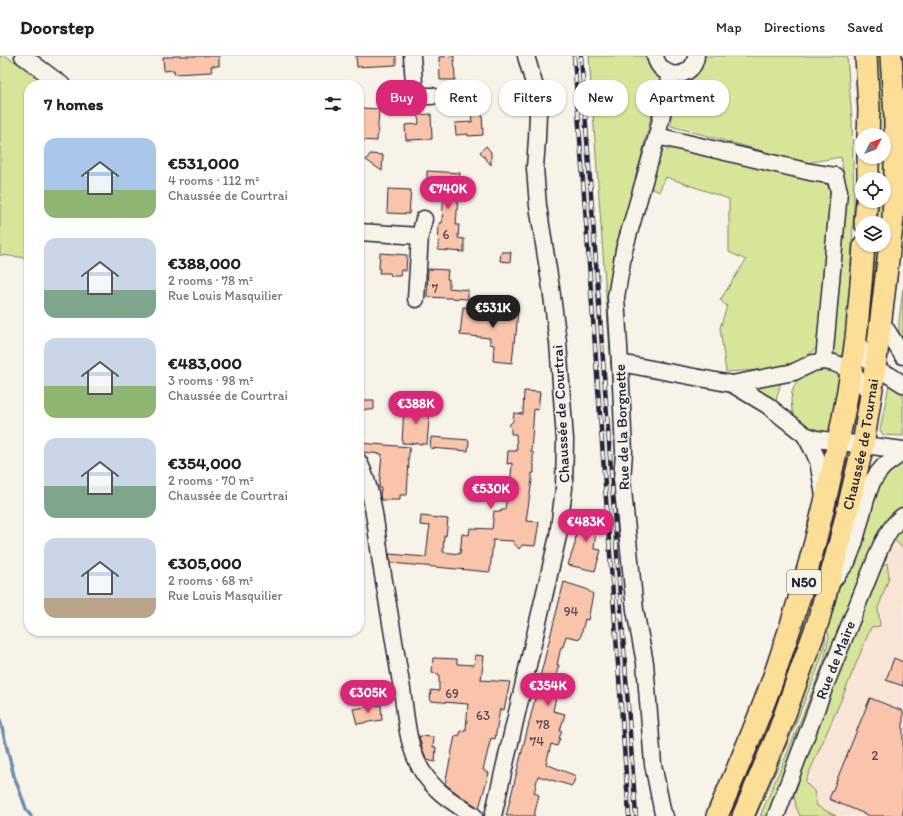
<!DOCTYPE html>
<meta charset="utf-8">
<style>
body{margin:0;font-family:Itim,sans-serif;background:#f2f2f2;color:#202124;height:100vh;display:flex;flex-direction:column;font-size:15px;white-space:nowrap}
*{box-sizing:border-box;margin:0}
p{font-size:13px;color:#757577}
.icon{flex:none;width:22px;height:22px;fill:none;stroke:currentColor;stroke-width:2;stroke-linecap:round;stroke-linejoin:round}
.map{position:relative;flex:1;overflow:hidden}
.side{position:absolute;left:24px;top:24px;width:340px;height:556px;display:flex;flex-direction:column;background:#fff;border-radius:16px;box-shadow:0 1px 3px #0004}
.side>*{flex:none}
.hud{position:absolute;left:376px;top:24px;width:380px;height:36px;display:flex;gap:8px}
.needle{width:26px;rotate:48deg}
.buttons{position:absolute;left:855px;top:72px;display:grid;gap:8px}
.buttons a{display:grid;place-items:center;width:36px;height:36px;border-radius:50%;background:#fff;box-shadow:0 1px 3px #0004;font-size:20px}
.price{position:absolute;translate:-50% -34px;padding:0 9px;border-radius:14px;background:#db2777;color:#fff;font-size:13px;line-height:26px;filter:drop-shadow(0 1px 2px #0008)}
.price::after{content:'';position:absolute;left:50%;top:24px;width:12px;height:9px;margin-left:-6px;background:inherit;clip-path:polygon(0 0,100% 0,50% 100%)}
.price.selected{background:#222;color:#fff}
ul{padding:0;list-style:none}
li{display:flex;align-items:center;gap:12px;height:100px;padding:0 20px}
li span{display:grid;place-items:center;flex:none;width:112px;height:80px;border-radius:12px;color:#555}
li>.icon{margin-inline-start:auto}
span .icon{width:48px;height:48px;fill:#fffc;stroke-width:1}
li b{font-size:17px}
h2{display:flex;justify-content:space-between;align-items:center;height:48px;padding:0 20px;font-size:17px}
.chip{padding:0 14px;border-radius:16px;background:#fff;box-shadow:0 1px 3px #0004;font-size:14px;line-height:36px}
.chip.selected{background:#db2777;color:#fff}
header{display:flex;align-items:center;gap:24px;box-sizing:border-box;height:56px;padding:0 20px;background:#fff;border-bottom:1px solid #e0e0e0}
header strong{font-size:19px}
nav{display:flex;gap:22px;margin-inline-start:auto;font-size:14px}
.map>svg:first-child{display:block}
.built{fill:#f8e5d5}
.green{fill:#d7e599;stroke:#7c846a}
.lines{fill:none;stroke-linecap:round;stroke-linejoin:round}
.stream{stroke:#6a8dae;stroke-width:3.5}
.building{fill:#f9c4aa;stroke:#22223b}
.minor-casing{stroke:#22223b;stroke-width:19}
.major-casing{stroke:#22223b;stroke-width:24}
.minor{stroke:#f7f3e8;stroke-width:16}
.major{stroke:#fdde96;stroke-width:21}
.rail-casing{stroke:#22223b;stroke-width:4.5}
.rail{stroke:#f7f3e8;stroke-width:3;stroke-dasharray:9;stroke-linecap:butt}
.labels{text-anchor:middle;dominant-baseline:central;stroke-width:3;stroke-linejoin:round;paint-order:stroke}
.number-label{font-size:13px;fill:#584a57}
.shield{fill:#f7f3e8;stroke:#62616f;stroke-width:1}
.shield-label{font-size:14px;font-weight:bold;fill:#22223b}
.street-label{font-size:15px;fill:#22223b;stroke:#f7f3e8}
</style>
<header>
<strong>Doorstep</strong>
<nav><a>Map</a><a>Directions</a><a>Saved</a></nav>
</header>
<div class="map">
<svg width="903" height="760" viewBox="0 0 903 760">
<rect width="100%" height="100%" fill="#f7f3e8"/>
<filter id="ink" filterUnits="userSpaceOnUse"><feTurbulence type="fractalNoise" baseFrequency=".025" numOctaves="2"/><feDisplacementMap in="SourceGraphic" scale="8" xChannelSelector="R" yChannelSelector="G"/><feConvolveMatrix kernelMatrix="1 2 1 2 8 2 1 2 1" color-interpolation-filters="sRGB"/></filter>
<g filter="url(#ink)">
<!-- built -->
<polygon class="built" points="903,468 903,760 785,760 793,736 874,524 895,474"/>
<!-- green -->
<g class="green">
<polygon points="0,0 6,0 51,29 29,29 29,202 0,199"/>
<polygon points="589,0 648,0 648,6 658,18 660,25 609,231 618,343 614,353"/>
<polygon points="700,0 847,0 852,64 854,148 847,290 841,303 830,297 845,129 841,101 806,107 671,70 671,34"/>
<polygon points="876,0 887,0 884,167 878,167 879,145 884,145 884,123 876,123 876,101 884,101 884,79 877,79"/>
<polygon points="673,92 826,125 831,138 817,291 803,304 770,313 726,316 720,272 727,250 720,244 746,204 729,196 729,143 666,121 659,136 649,131 654,113 663,95"/>
<polygon points="876,189 882,189 867,293"/>
<polygon points="903,233 903,290 899,280 899,265"/>
<polygon points="822,309 842,318 833,376 824,379 811,376 795,362 792,354 791,344 792,336 797,324 801,319"/>
<polygon points="781,326 775,348 751,331"/>
<polygon points="894,327 903,334 903,380 883,379 880,374 889,329"/>
<polygon points="846,401 847,404 835,460 834,479 812,558 736,760 725,760 844,402"/>
<path d="M903,405V451C891,459 883,467 877,479L768,760H760L789,693L823,608L826,595L829,580L826,571L876,426Z"/>
<polygon points="903,469 903,493 894,483 900,472"/>
<polygon points="887,507 889,522 878,552 880,570 871,571 842,642 805,726 814,735 817,750 836,760 800,760 796,751 794,740 808,696 881,511"/>
<path d="M825,576C829,589 812,627 806,641C791,681 774,721 756,760H750Z"/>
</g>
<g class="lines">
<!-- stream -->
<polyline class="stream" points="0,664 14,720 27,755 31,760"/>
</g>
<!-- building -->
<g class="building">
<polygon points="173,0 219,0 219,10 211,10 212,16 174,18 174,14 164,15 163,1 173,1"/>
<polygon points="356,0 396,0 396,9 357,11"/>
<polygon points="454,0 455,24 440,24 439,1"/>
<polygon points="362,52 379,53 377,85 359,84 359,66 361,66"/>
<polygon points="482,54 483,79 468,80 468,78 456,79 455,67 472,66 471,55"/>
<polygon points="431,58 432,83 406,84 405,69 419,68 418,59"/>
<polygon points="486,90 491,96 491,109 480,96"/>
<polygon points="370,98 383,99 382,115 366,104"/>
<polygon points="427,115 460,117 456,169 459,169 458,182 464,183 464,196 438,194 439,167 442,167 444,131 427,130"/>
<polygon points="388,133 411,134 409,158 387,157"/>
<polygon points="501,196 511,196 510,206 500,205"/>
<polygon points="380,197 407,199 406,215 401,214 400,220 391,220 390,217 379,217 380,213 379,213"/>
<polygon points="428,213 448,214 447,223 449,223 449,232 468,234 468,243 427,241"/>
<polygon points="463,251 502,255 502,252 518,252 516,279 515,278 512,307 493,305 494,289 490,288 490,282 460,279"/>
<polygon points="524,335 540,336 538,354 534,353 531,396 533,396 533,408 534,408 534,417 532,417 532,424 526,465 539,466 535,490 522,489 519,493 513,486 513,485 493,484 490,516 391,507 389,498 426,501 429,475 430,470 420,469 421,460 448,463 446,480 444,479 443,496 460,498 462,478 469,479 470,472 492,473 494,455 501,456 501,454 505,454 508,432 510,432 512,407 507,408 508,395 517,395 516,378 511,378 511,372 509,369 513,365 514,357 523,358"/>
<polygon points="359,344 374,344 374,353 372,354 359,353"/>
<polygon points="404,350 430,351 427,388 402,387"/>
<polygon points="431,381 469,384 468,395 430,392"/>
<polygon points="360,387 410,391 408,405 409,405 407,439 400,439 400,444 381,444 380,439 381,432 379,432 382,398 360,396"/>
<polygon points="588,452 598,454 594,493 601,494 595,515 568,509 575,488 577,464 583,465 583,459 587,460"/>
<polygon points="564,526 586,533 593,538 588,564 585,563 580,583 566,580 563,591 561,591 557,609 559,609 555,623 551,622 546,638 556,641 553,655 565,658 560,675 562,675 559,682 560,682 557,690 551,688 546,708 576,720 572,730 538,720 534,737 539,739 534,760 506,760 535,643 534,642 539,625"/>
<polygon points="475,599 484,600 481,624 510,626 504,654 500,653 495,683 491,682 483,714 489,717 479,752 458,738 445,728 455,680 460,679 460,675 464,675 465,673 466,674 468,648 430,645 431,634 439,635 439,618 432,617 433,602 457,603 457,608 474,609"/>
<polygon points="894,602 903,606 903,630 886,624"/>
<polygon points="870,642 903,655 903,760 870,760 829,743"/>
<polygon points="381,649 382,664 357,668 353,653"/>
<polygon points="419,680 434,681 433,691 436,691 435,706 427,704 422,692"/>
</g>
<g class="lines">
<!-- minor casing -->
<g class="minor-casing">
<g id="minor">
<polyline points="23,0 62,29"/>
<polyline points="412,0 415,40 432,40"/>
<path d="M655,0C661,26 694,23 696,0"/>
<polyline points="398,42 415,40"/>
<polyline points="657,80 810,116 835,120 839,135 824,305"/>
<polyline points="359,176 420,180"/>
<polyline points="416,243 420,180 424,163"/>
<polyline points="881,265 903,300"/>
<polyline points="856,282 865,300 875,313 889,319 903,328"/>
<polyline points="620,307 732,328 767,349 805,379 816,383 903,394"/>
<polyline points="732,328 794,316 813,307 824,305 834,307 851,314 871,338"/>
<polyline points="805,379 814,396 818,405 824,440"/>
<path d="M359,406C374,437 376,473 381,507C388,549 395,591 402,633C406,661 407,690 422,715C436,737 453,746 474,760"/>
<polyline points="831,527 847,506 854,488 866,443 872,426 878,417 884,410 903,396"/>
<polyline points="493,760 558,480 564,432 565,384 558,286 551,232 538,150 535,112 537,83 538,58 535,31 526,0"/>
<polyline points="665,760 663,758 653,708 645,607 635,554 622,424 624,397 620,307 616,241 624,194 657,80 671,18"/>
<path id="s1" d="M776,760L825,630L881,490C887,479 892,468 903,460"/>
</g>
</g>
<!-- major casing -->
<g class="major-casing">
<g id="major">
<polyline points="866,0 869,54 868,79"/>
<polyline points="868,123 868,101"/>
<polyline points="865,167 867,145"/>
<path d="M717,760C738,711 760,662 777,611C799,548 817,484 831,419C841,374 850,328 856,282C859,251 862,220 864,189"/>
<path id="s2" d="M743,760L777,680L818,566L840,485L863,389L875,313L893,162L895,117V61L891,0"/>
</g>
</g>
<!-- minor -->
<use href="#minor" class="minor"/>
<!-- major -->
<use href="#major" class="major"/>
<!-- rail casing -->
<g class="rail-casing">
<g id="rail">
<polyline points="574,0 629,760"/>
<polyline points="581,0 636,760"/>
</g>
</g>
<!-- rail -->
<use href="#rail" class="rail"/>
</g>
</g>
<g class="labels">
<!-- number labels -->
<g class="number-label">
<text x="446" y="178">6</text>
<text x="435" y="232">7</text>
<text x="571" y="555">94</text>
<text x="452" y="637">69</text>
<text x="483" y="659">63</text>
<text x="543" y="668">78</text>
<text x="537" y="685">74</text>
<text x="875" y="699">2</text>
</g>
<!-- shield labels -->
<rect class="shield" x="787" y="514" width="34" height="24" rx="3"/>
<g class="shield-label">
<text x="804" y="526">N50</text>
</g>
<!-- street labels -->
<g class="street-label">
<text transform="translate(561 358) rotate(-93)">Chaussée de Courtrai</text>
<text transform="translate(622 371) rotate(-92)">Rue de la Borgnette</text>
<text stroke="none"><textPath href="#s2" startOffset="391">Chaussée de Tournai</textPath></text>
<text stroke="none"><textPath href="#s1" startOffset="167">Rue de Maire</textPath></text>
</g>
</g>
</svg>
<div class="buttons">
<a><svg class="needle" viewBox="-14 -14 28 28"><path d="M0-13l5 13h-10z" fill="#e53935"/><path d="M0 13l5-13h-10z" fill="#757577"/></svg></a>
<a><svg class="icon" aria-label="locate" viewBox="0 0 24 24"><circle cx="12" cy="12" r="6"/><path d="M12 2v4M12 18v4M2 12h4M18 12h4"/></svg></a>
<a><svg class="icon" aria-label="layers" viewBox="0 0 24 24"><path d="M12 4l9 5-9 5-9-5zM3 14l9 5 9-5"/></svg></a>
</div>
<b class="price" style="left:448px;top:154px">€740K</b>
<b class="price selected" style="left:493px;top:273px">€531K</b>
<b class="price" style="left:416px;top:369px">€388K</b>
<b class="price" style="left:491px;top:454px">€530K</b>
<b class="price" style="left:586px;top:487px">€483K</b>
<b class="price" style="left:548px;top:651px">€354K</b>
<b class="price" style="left:368px;top:658px">€305K</b>
<div class="hud">
<a class="chip selected">Buy</a>
<a class="chip">Rent</a>
<a class="chip">Filters</a>
<a class="chip">New</a>
<a class="chip">Apartment</a>
</div>
<section class="side">
<h2>7 homes<svg class="icon" aria-label="filters" viewBox="0 0 24 24"><path d="M4 7h16M4 17h16"/><circle cx="9" cy="7" r="2"/><circle cx="15" cy="17" r="2"/></svg></h2>
<ul>
<li><span style="background:linear-gradient(#a9c7e8 65%,#8fb573 0)"><svg class="icon" aria-label="home" viewBox="0 0 24 24"><path d="M3 11l9-7 9 7M6 9v11h12V9"/></svg></span><div><b>€531,000</b><p>4 rooms · 112 m²</p><p>Chaussée de Courtrai</p></div></li>
<li><span style="background:linear-gradient(#c9d6e8 65%,#7fa58c 0)"><svg class="icon" aria-label="home" viewBox="0 0 24 24"><path d="M3 11l9-7 9 7M6 9v11h12V9"/></svg></span><div><b>€388,000</b><p>2 rooms · 78 m²</p><p>Rue Louis Masquilier</p></div></li>
<li><span style="background:linear-gradient(#c9d6e8 60%,#8fb573 0)"><svg class="icon" aria-label="home" viewBox="0 0 24 24"><path d="M3 11l9-7 9 7M6 9v11h12V9"/></svg></span><div><b>€483,000</b><p>3 rooms · 98 m²</p><p>Chaussée de Courtrai</p></div></li>
<li><span style="background:linear-gradient(#c9d6e8 60%,#7fa58c 0)"><svg class="icon" aria-label="home" viewBox="0 0 24 24"><path d="M3 11l9-7 9 7M6 9v11h12V9"/></svg></span><div><b>€354,000</b><p>2 rooms · 70 m²</p><p>Chaussée de Courtrai</p></div></li>
<li><span style="background:linear-gradient(#c9d6e8 75%,#b9a48a 0)"><svg class="icon" aria-label="home" viewBox="0 0 24 24"><path d="M3 11l9-7 9 7M6 9v11h12V9"/></svg></span><div><b>€305,000</b><p>2 rooms · 68 m²</p><p>Rue Louis Masquilier</p></div></li>
</ul>
</section>
</div>
